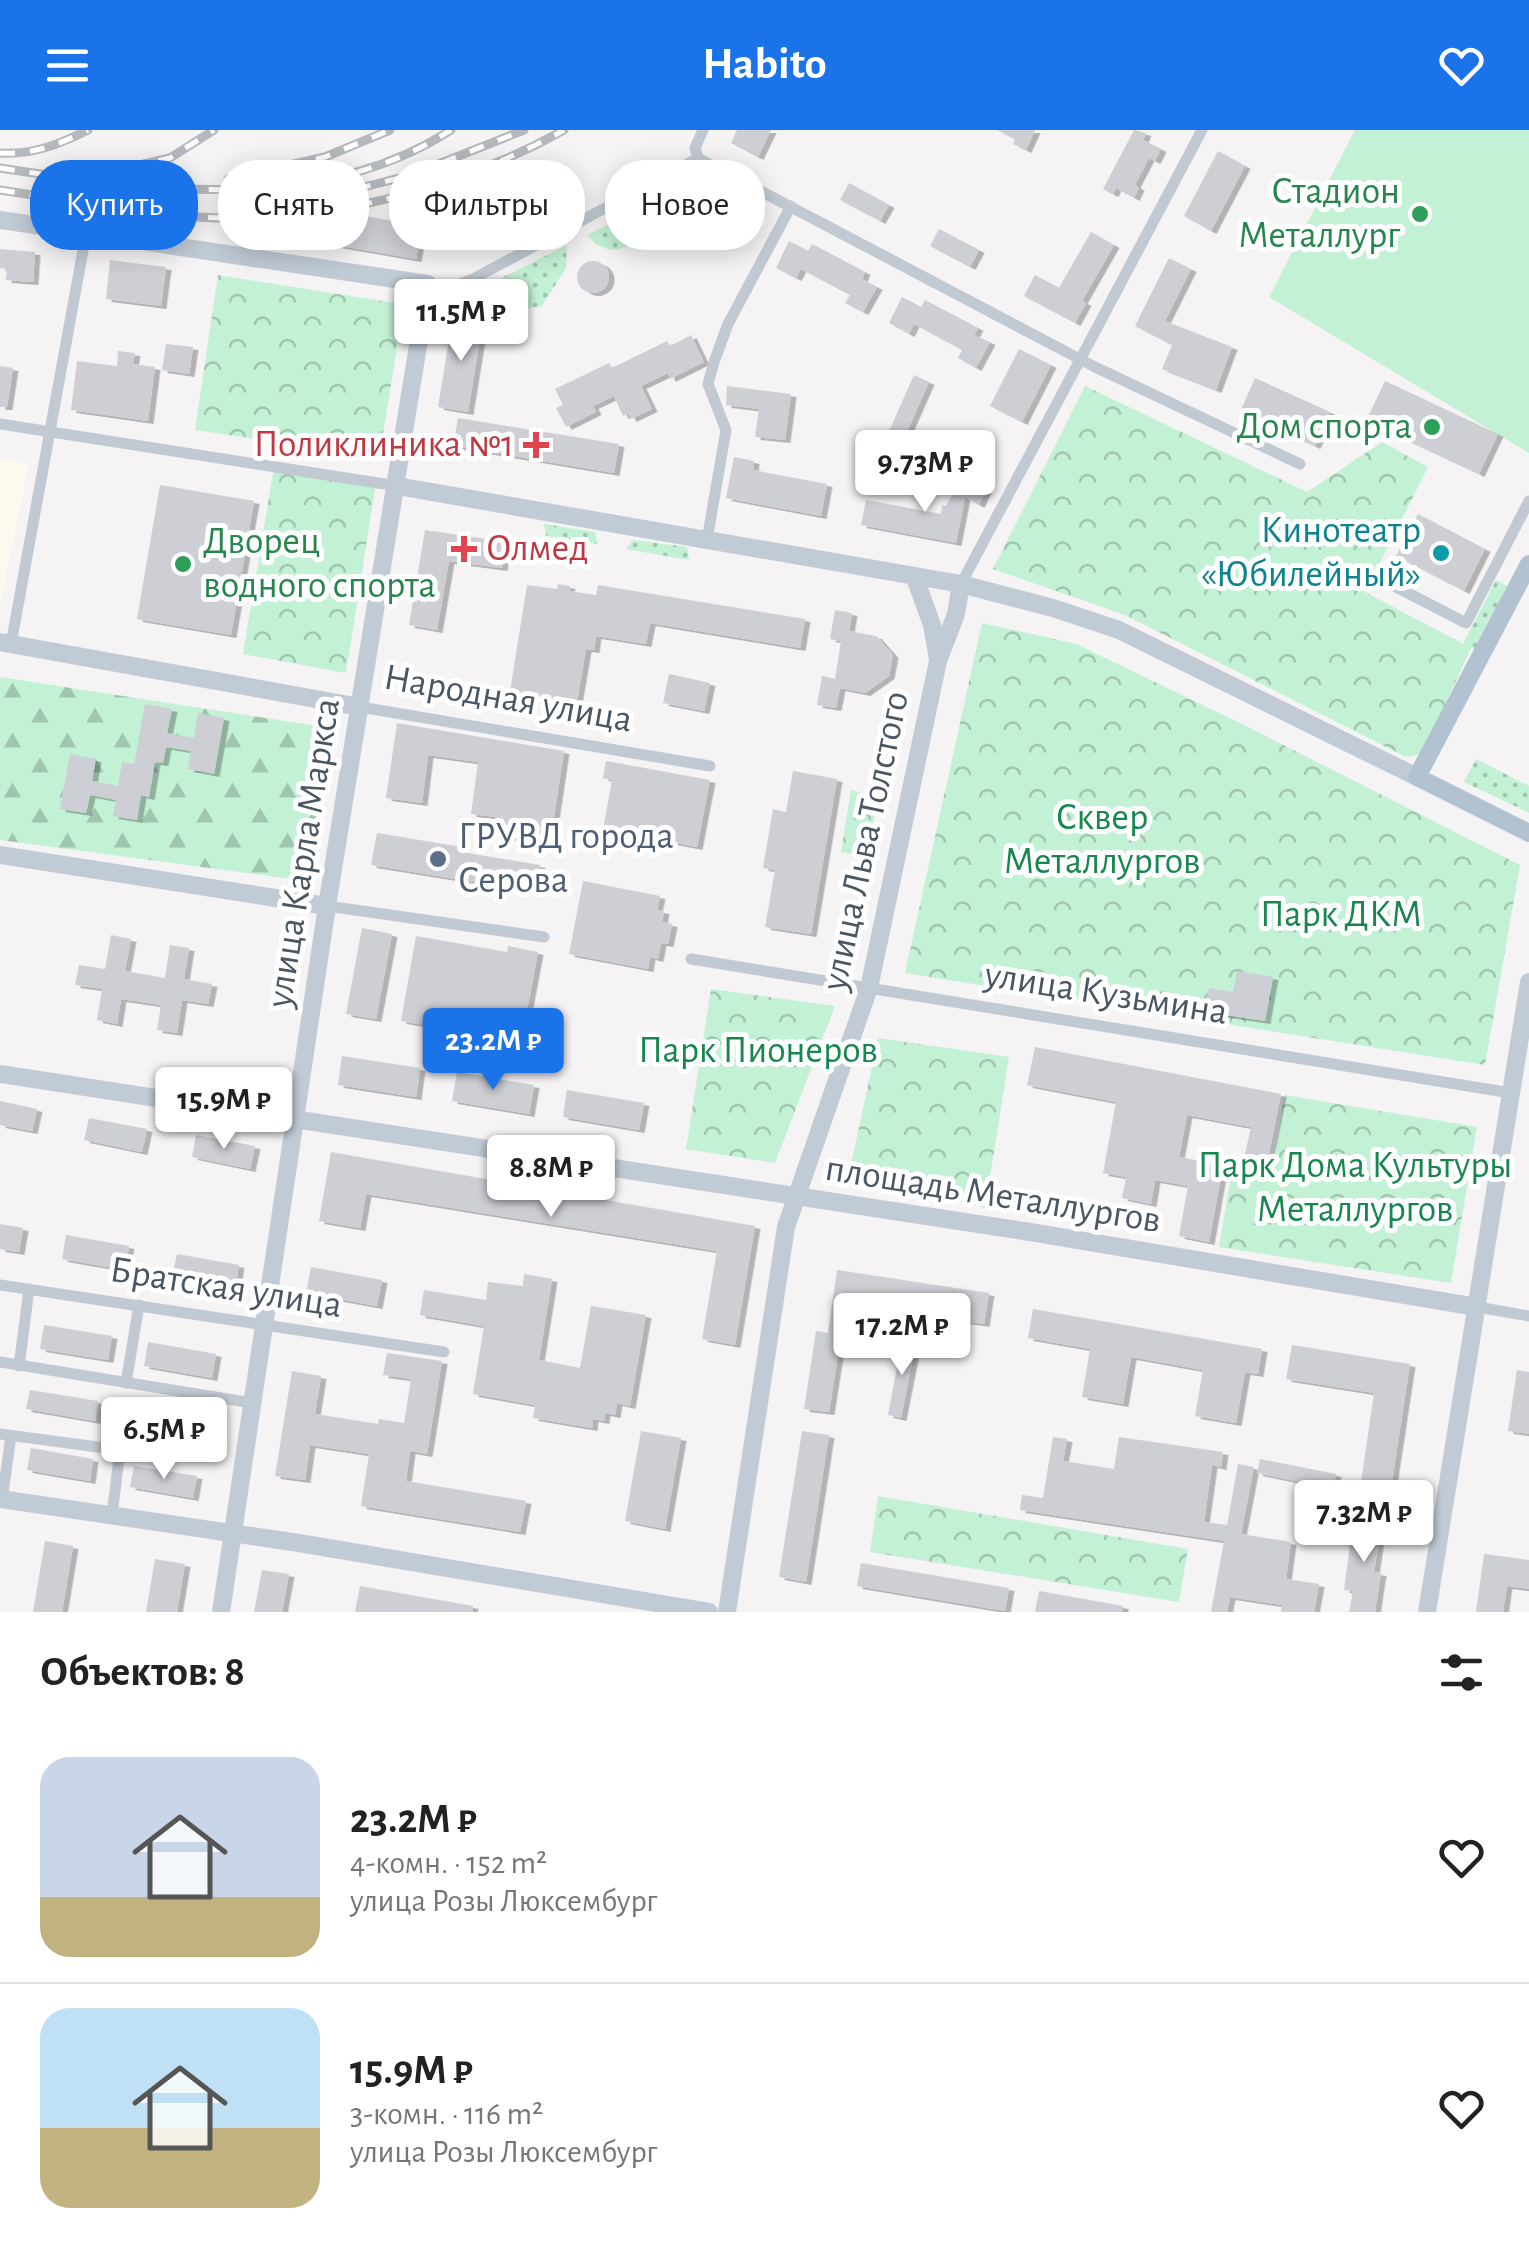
<!DOCTYPE html>
<html lang="ru">
<meta charset="utf-8">
<style>
body{margin:0;font-family:"Alegreya Sans",sans-serif;background:#f2f2f2;color:#222;height:100vh;display:flex;flex-direction:column;font-size:38px;white-space:nowrap}
*{box-sizing:border-box;margin:0}
p{font-size:32px;color:#767676}
.icon{flex:none;width:55px;height:55px;fill:none;stroke:currentColor;stroke-width:2;stroke-linecap:round;stroke-linejoin:round}
.map{position:relative;height:1482px;overflow:hidden}
.drawer{display:flex;flex-direction:column;background:#fff;flex:1}
.drawer>*{flex:none}
.banner{position:absolute;left:30px;top:30px;width:1000px;height:90px;display:flex;gap:20px}
.price{position:absolute;translate:-50% -85px;padding:0 22px;border-radius:10px;background:#fff;color:#222;font-size:32px;line-height:65px;filter:drop-shadow(0 2px 5px #0008)}
.price::after{content:'';position:absolute;left:50%;top:60px;width:30px;height:22px;margin-left:-15px;background:inherit;clip-path:polygon(0 0,100% 0,50% 100%)}
.price.current{background:#1a73e8;color:#fff}
ul{padding:0;list-style:none}
li{display:flex;align-items:center;gap:30px;height:250px;padding:0 40px}
li+li{border-top:2px solid #e0e0e0}
li span{display:grid;place-items:center;flex:none;width:280px;height:200px;border-radius:30px;color:#555}
li>.icon{margin-inline-start:auto}
span .icon{width:120px;height:120px;fill:#fffc;stroke-width:1}
li b{font-size:42px}
h2{display:flex;justify-content:space-between;align-items:center;height:120px;padding:0 40px;font-size:42px}
.tag{padding:0 35px;border-radius:40px;background:#fff;box-shadow:0 5px 25px #0003;font-size:35px;line-height:90px}
.tag.current{background:#1a73e8;color:#fff}
header{display:flex;justify-content:space-between;align-items:center;height:130px;padding:0 40px;background:#1a73e8;color:#fff;font-size:45px;font-weight:700}
.map>svg:first-child{display:block}
.commercial{fill:#fdf9ef}
.grass{fill:url(#grass-dots)}
.forest{fill:url(#forest-firs)}
.park{fill:url(#park-crowns)}
.pitch{fill:#c3f1d5}
.building{fill:#cdcfd5;filter:url(#shadow)}
.lines{fill:none;stroke-linecap:round;stroke-linejoin:round}
.street{stroke:#c1cad2;stroke-width:11}
.secondary{stroke:#c1cbd6;stroke-width:18}
.primary{stroke:#b3c2d1;stroke-width:18}
.rail-casing{stroke:#b5b8bd;stroke-width:9}
.rail{stroke:#fff;stroke-width:5;stroke-dasharray:15;stroke-linecap:butt}
.leisure-dot{fill:#2e9e5b;stroke:#fff;stroke-width:4}
.health-dot{fill:#e0444e;stroke:#fff;stroke-width:4}
.culture-dot{fill:#0f9aa8;stroke:#fff;stroke-width:4}
.service-dot{fill:#5c6f8a;stroke:#fff;stroke-width:4}
.labels{text-anchor:middle;dominant-baseline:central;stroke-width:10;stroke-linejoin:round;paint-order:stroke}
.leisure-label{font-size:38px;fill:#27864d;stroke:#fff;text-anchor:end}
.health-label{font-size:38px;fill:#be3a42;stroke:#fff;text-anchor:end}
.culture-label{font-size:38px;fill:#0d838f;stroke:#fff;text-anchor:end}
.street-label{font-size:38px;fill:#4a5661;stroke:#fff}
.park-label{font-size:38px;fill:#17864f;stroke:#fff}
.service-label{font-size:38px;fill:#4e5e75;stroke:#fff;text-anchor:start}
</style>
<header><svg class="icon" aria-label="menu" viewBox="0 0 24 24"><path d="M4 6h16M4 12h16M4 18h16"/></svg>Habito<svg class="icon" aria-label="heart" viewBox="0 0 24 24"><path d="M12 20l-8-8c-3-5 5-10 8-4 3-6 11-1 8 4z"/></svg></header>
<div class="map">
<svg width="1529" height="1482" viewBox="0 0 1529 1482">
<defs>
<pattern id="grass-dots" width="8" height="8" patternUnits="userSpaceOnUse" patternTransform="scale(2.5)"><rect width="8" height="8" fill="#c3f1d5"/><path d="M2 2h.1M6 6h.1" fill="none" stroke="#a0c6b0" stroke-width="1.8" stroke-linecap="round"/></pattern>
<pattern id="forest-firs" width="22" height="20" patternUnits="userSpaceOnUse" patternTransform="scale(2.5)"><rect width="22" height="20" fill="#c3f1d5"/><path d="M5 1l3.5 6h-7zM16 11l3.5 6h-7z" fill="#a0c6b0"/></pattern>
<pattern id="park-crowns" width="20" height="18" patternUnits="userSpaceOnUse" patternTransform="scale(2.5)"><rect width="20" height="18" fill="#c3f1d5"/><path d="M2 6a3 3 0 1 1 6 0M12 15a3 3 0 1 1 6 0" fill="none" stroke="#a0c6b0"/></pattern>
<filter id="shadow"><feDropShadow dx="5.5" dy="3" stdDeviation="0" flood-color="#0004"/></filter>
</defs>
<rect width="100%" height="100%" fill="#f5f3f3"/>
<!-- commercial -->
<polygon class="commercial" points="0,329 29,334 0,475"/>
<!-- grass -->
<g class="grass">
<path d="M684,57L685,63C661,88 622,147 587,105Z"/>
<polygon points="567,115 566,138 542,176 529,178 466,166"/>
<polygon points="544,394 595,402 598,414 546,406"/>
<polygon points="633,410 687,417 689,430 626,419"/>
<polygon points="1496,450 1509,457 1476,520 1463,514"/>
<polygon points="1476,629 1529,656 1529,683 1464,652"/>
</g>
<!-- forest -->
<polygon class="forest" points="0,547 331,598 306,751 0,710"/>
<!-- park -->
<g class="park">
<polygon points="218,145 395,173 402,187 381,316 366,325 195,300"/>
<polygon points="1085,256 1307,362 1382,312 1428,337 1365,462 1471,518 1422,624 1406,627 1125,485 993,439"/>
<polygon points="274,337 376,353 346,543 243,524"/>
<polygon points="982,493 1076,514 1244,595 1520,735 1485,935 905,843"/>
<polygon points="851,660 876,667 870,727 841,722"/>
<polygon points="711,859 835,876 775,1033 686,1019"/>
<polygon points="878,908 1009,927 985,1078 849,1044"/>
<polygon points="1284,965 1477,997 1451,1153 1219,1117 1233,1033 1273,1040"/>
<polygon points="878,1366 1188,1419 1179,1472 870,1422"/>
</g>
<!-- pitch -->
<polygon class="pitch" points="1355,0 1529,0 1529,323 1269,167"/>
<!-- building -->
<g class="building">
<polygon points="737,0 771,0 758,27 731,13"/>
<polygon points="997,0 1035,0 1026,20 1013,14 1015,9"/>
<polygon points="1134,0 1146,3 1143,10 1161,19 1155,31 1149,28 1135,55 1139,58 1134,68 1116,58 1113,64 1103,59"/>
<polygon points="1218,21 1245,36 1211,101 1184,86"/>
<polygon points="849,53 889,75 880,91 840,70"/>
<polygon points="324,79 422,96 416,129 318,112"/>
<polygon points="939,99 979,120 970,137 930,116"/>
<polygon points="1091,102 1114,115 1082,171 1086,173 1075,193 1024,166 1035,145 1059,158"/>
<polygon points="789,111 808,121 812,114 865,142 862,149 877,157 863,182 845,173 850,165 801,139 796,148 776,138"/>
<polygon points="0,119 35,122 33,152 6,150 7,139 0,138"/>
<polygon points="1169,128 1191,139 1165,191 1232,217 1216,260 1162,239 1172,215 1135,196"/>
<polygon points="110,130 166,137 161,176 106,169"/>
<circle cx="593" cy="147" r="16"/>
<polygon points="902,167 921,177 925,170 978,198 974,205 990,212 976,238 958,228 962,220 914,194 909,204 889,193"/>
<polygon points="453,186 483,190 468,282 438,277"/>
<polygon points="691,205 704,232 670,249 668,243 641,256 652,279 631,289 628,283 623,286 614,266 593,276 596,282 566,297 556,278 563,275 555,259 609,233 612,238 667,211 670,216"/>
<polygon points="166,214 193,217 189,244 162,240"/>
<polygon points="1019,219 1051,235 1022,292 990,276"/>
<polygon points="118,221 135,223 133,234 155,237 148,291 71,280 77,231 117,236"/>
<polygon points="0,236 13,238 7,277 0,277"/>
<polygon points="914,245 929,252 901,315 886,308"/>
<polygon points="1255,248 1330,282 1315,316 1240,282"/>
<polygon points="1385,251 1498,304 1479,344 1366,291"/>
<polygon points="727,256 791,264 785,310 755,307 759,279 726,275"/>
<polygon points="458,288 619,314 614,343 453,316"/>
<polygon points="734,327 754,331 753,340 827,354 821,386 726,368"/>
<polygon points="968,335 971,336 968,351 986,360 979,375 965,367 956,413 861,395 866,370 941,384 942,375 946,376"/>
<polygon points="160,355 254,371 231,505 137,489"/>
<polygon points="1418,384 1485,419 1464,461 1396,426"/>
<polygon points="425,400 506,412 502,438 449,431 437,500 409,495"/>
<polygon points="558,454 570,456 569,461 596,465 598,455 805,489 800,518 650,493 646,514 596,506 594,520 586,519 577,572 510,561 527,455 557,459"/>
<polygon points="835,480 852,483 849,501 876,506 893,525 889,546 865,563 840,558 836,578 817,575 822,546 835,549 841,511 830,509"/>
<polygon points="669,544 710,553 704,581 663,573"/>
<polygon points="145,574 172,579 167,603 194,608 198,583 224,588 214,644 188,639 191,621 166,617 163,633 155,632 149,667 141,665 137,690 113,686 116,670 90,665 86,683 60,679 70,624 96,629 92,651 118,656 122,632 134,634"/>
<polygon points="397,593 564,621 550,714 494,705 496,687 471,684 478,632 428,625 422,673 386,668"/>
<polygon points="606,631 710,650 697,717 603,699 612,650 603,648"/>
<polygon points="793,641 837,649 811,804 765,797 775,740 763,738 773,679 786,682"/>
<polygon points="377,703 462,717 461,722 540,735 536,762 371,735"/>
<polygon points="583,751 660,766 657,780 664,781 662,792 672,794 668,814 661,813 658,829 650,827 648,839 569,824"/>
<polygon points="362,798 392,804 376,889 346,884"/>
<polygon points="111,805 131,809 125,841 165,848 170,815 189,818 184,849 212,854 208,874 182,870 177,903 157,900 161,875 121,869 117,894 97,890 102,859 75,855 79,835 105,839"/>
<polygon points="416,806 507,822 508,816 538,822 522,907 477,899 476,904 401,891"/>
<polygon points="1237,841 1273,847 1265,891 1205,882 1209,858 1233,862"/>
<polygon points="1035,917 1281,964 1267,1033 1244,1029 1251,997 1187,985 1179,1027 1223,1035 1209,1112 1179,1106 1188,1056 1155,1050 1151,1074 1122,1068 1126,1047 1103,1043 1116,972 1027,955"/>
<polygon points="342,926 420,938 416,967 338,955"/>
<polygon points="457,942 534,955 529,984 452,971"/>
<polygon points="567,960 644,973 639,1000 563,987"/>
<polygon points="0,971 37,979 32,1001 0,995"/>
<polygon points="89,988 147,999 142,1022 84,1010"/>
<polygon points="196,1005 255,1016 250,1039 192,1027"/>
<polygon points="331,1022 755,1096 735,1215 702,1209 717,1121 366,1064 360,1098 319,1091"/>
<polygon points="0,1094 23,1098 19,1122 0,1119"/>
<polygon points="66,1105 129,1116 125,1140 62,1129"/>
<polygon points="177,1124 239,1135 235,1159 172,1148"/>
<polygon points="311,1137 382,1150 377,1176 306,1163"/>
<polygon points="837,1140 989,1163 984,1194 859,1175 857,1189 844,1187 829,1282 804,1279 816,1201 828,1203"/>
<polygon points="524,1144 552,1149 539,1230 580,1238 591,1176 646,1185 630,1276 617,1273 615,1285 605,1283 604,1291 593,1289 592,1298 533,1288 535,1275 473,1264 484,1196 420,1185 424,1160 486,1170 488,1152 523,1156"/>
<polygon points="1033,1179 1262,1219 1258,1244 1245,1242 1236,1293 1195,1286 1203,1240 1131,1227 1123,1274 1082,1267 1090,1219 1028,1208"/>
<polygon points="44,1195 112,1206 108,1230 40,1219"/>
<polygon points="902,1210 916,1212 901,1288 888,1285"/>
<polygon points="148,1212 216,1224 212,1248 144,1236"/>
<polygon points="1292,1215 1410,1234 1390,1365 1360,1360 1374,1263 1286,1249"/>
<polygon points="387,1223 442,1231 427,1324 410,1321 406,1351 526,1371 520,1402 361,1376 369,1324 310,1315 305,1350 275,1346 292,1241 321,1246 315,1284 378,1294 379,1289 404,1293 411,1249 383,1245"/>
<polygon points="1517,1240 1529,1242 1529,1304 1508,1301"/>
<polygon points="30,1260 98,1271 95,1291 26,1279"/>
<polygon points="133,1277 201,1289 198,1308 130,1296"/>
<polygon points="641,1301 681,1308 665,1399 625,1391"/>
<polygon points="802,1301 829,1305 806,1452 779,1447"/>
<polygon points="1053,1307 1067,1309 1063,1331 1114,1339 1119,1307 1223,1322 1221,1337 1212,1335 1204,1392 1227,1395 1238,1334 1254,1337 1241,1404 1291,1412 1286,1449 1319,1454 1314,1482 1281,1482 1282,1475 1230,1467 1227,1482 1211,1482 1224,1411 1020,1380 1022,1365 1043,1368"/>
<polygon points="31,1318 93,1329 90,1351 27,1340"/>
<polygon points="1260,1329 1336,1344 1333,1359 1257,1343"/>
<polygon points="134,1336 197,1346 193,1368 130,1357"/>
<polygon points="1354,1386 1382,1390 1374,1442 1381,1443 1375,1482 1349,1482 1353,1461 1344,1460"/>
<polygon points="45,1411 73,1416 62,1482 33,1482"/>
<polygon points="1484,1424 1529,1430 1529,1459 1507,1456 1503,1482 1476,1482"/>
<polygon points="155,1429 185,1434 177,1482 146,1482"/>
<polygon points="861,1433 1009,1458 1005,1481 857,1456"/>
<polygon points="262,1440 289,1444 282,1482 254,1482"/>
<polygon points="360,1456 473,1476 472,1482 355,1482"/>
<polygon points="1039,1461 1123,1476 1123,1482 1035,1482"/>
</g>
<g class="lines">
<!-- street -->
<g class="street">
<polyline points="698,28 695,18 703,0"/>
<polyline points="428,154 455,156 473,149 698,28 1095,237 1300,334"/>
<polyline points="0,294 397,356"/>
<polyline points="707,410 726,300 708,254 714,232 728,194 791,76"/>
<polyline points="1369,443 1466,493 1529,371"/>
<polyline points="961,454 1202,0"/>
<polyline points="11,514 86,104"/>
<polyline points="360,577 710,636"/>
<polyline points="327,776 544,807"/>
<polyline points="691,829 1511,963"/>
<polyline points="0,1155 444,1222"/>
<polyline points="1477,1177 1529,1186"/>
<polyline points="0,1232 252,1273"/>
<polyline points="19,1236 29,1159"/>
<polyline points="126,1253 139,1175"/>
<polyline points="0,1304 120,1320 112,1385"/>
<polyline points="2,1370 11,1306"/>
</g>
<!-- secondary -->
<g class="secondary">
<polyline points="0,90 428,154 327,776 221,1482"/>
<polyline points="397,356 961,454 1053,478 1119,500 1417,647"/>
<polyline points="915,448 932,495 938,529"/>
<polyline points="0,512 360,577"/>
<polyline points="0,725 327,776"/>
<polyline points="0,944 1030,1102 1477,1177"/>
<polyline points="0,1369 299,1413 709,1482"/>
<polyline points="727,1482 786,1097 869,858 938,531 956,484 961,454"/>
<polyline points="1427,1482 1529,852"/>
</g>
<!-- primary -->
<polyline class="primary" points="1529,434 1417,647 1529,703"/>
<!-- rail casing -->
<g class="rail-casing">
<g id="rail">
<path d="M0,23C33,25 60,14 88,0"/>
<path d="M0,38C148,60 318,86 451,0"/>
<polyline points="100,44 170,28 214,0"/>
<polyline points="228,49 325,27 390,0"/>
<polyline points="356,59 411,45 524,0"/>
<path d="M0,60C65,70 131,83 197,87C321,95 456,60 564,0"/>
</g>
</g>
<!-- rail -->
<use href="#rail" class="rail"/>
</g>
<!-- markers -->
<g class="leisure-dot">
<circle cx="1420" cy="84" r="10"/>
<circle cx="1432" cy="297" r="10"/>
<circle cx="183" cy="434" r="10"/>
</g>
<g class="health-dot">
<path d="M531 300h10v10h10v10h-10v10h-10v-10h-10v-10h10z"/>
<path d="M459 404h10v10h10v10h-10v10h-10v-10h-10v-10h10z"/>
</g>
<circle class="culture-dot" cx="1441" cy="423" r="10"/>
<circle class="service-dot" cx="438" cy="729" r="10"/>
<g class="labels">
<!-- leisure labels -->
<g class="leisure-label">
<text x="1400" y="62">Стадион<tspan x="1400" dy="44">Металлург</tspan></text>
<text x="1412" y="297">Дом спорта</text>
<text x="203" y="412" text-anchor="start">Дворец<tspan x="203" dy="44">водного спорта</tspan></text>
</g>
<!-- health labels -->
<g class="health-label">
<text x="514" y="315">Поликлиника №1</text>
<text x="486" y="419" text-anchor="start">Олмед</text>
</g>
<!-- culture labels -->
<g class="culture-label">
<text x="1421" y="401">Кинотеатр<tspan x="1421" dy="44">«Юбилейный»</tspan></text>
</g>
<!-- street labels -->
<g class="street-label">
<text transform="translate(508 569) rotate(10)">Народная улица</text>
<text transform="translate(866 711) rotate(-78)">улица Льва Толстого</text>
<text transform="translate(304 723) rotate(-81)">улица Карла Маркса</text>
<text transform="translate(1106 864) rotate(9)">улица Кузьмина</text>
<text transform="translate(993 1065) rotate(9)">площадь Металлургов</text>
<text transform="translate(226 1158) rotate(9)">Братская улица</text>
</g>
<!-- park labels -->
<g class="park-label">
<text x="1102" y="688">Сквер<tspan x="1102" dy="44">Металлургов</tspan></text>
<text x="1341" y="785">Парк ДКМ</text>
<text x="758" y="921">Парк Пионеров</text>
<text x="1355" y="1036">Парк Дома Культуры<tspan x="1355" dy="44">Металлургов</tspan></text>
</g>
<!-- service labels -->
<g class="service-label">
<text x="458" y="707">ГРУВД города<tspan x="458" dy="44">Серова</tspan></text>
</g>
</g>
</svg>
<b class="price" style="left:461px;top:234px">11.5M ₽</b>
<b class="price" style="left:925px;top:385px">9.73M ₽</b>
<b class="price current" style="left:493px;top:963px">23.2M ₽</b>
<b class="price" style="left:224px;top:1022px">15.9M ₽</b>
<b class="price" style="left:551px;top:1090px">8.8M ₽</b>
<b class="price" style="left:902px;top:1248px">17.2M ₽</b>
<b class="price" style="left:164px;top:1352px">6.5M ₽</b>
<b class="price" style="left:1364px;top:1435px">7.32M ₽</b>
<div class="banner">
<a class="tag current">Купить</a>
<a class="tag">Снять</a>
<a class="tag">Фильтры</a>
<a class="tag">Новое</a>
</div>
</div>
<section class="drawer">
<h2>Объектов: 8<svg class="icon" aria-label="filters" viewBox="0 0 24 24"><path d="M4 7h16M4 17h16"/><circle cx="9" cy="7" r="2"/><circle cx="15" cy="17" r="2"/></svg></h2>
<ul>
<li><span style="background:linear-gradient(#c9d6e8 70%,#c2b280 0)"><svg class="icon" aria-label="home" viewBox="0 0 24 24"><path d="M3 11l9-7 9 7M6 9v11h12V9"/></svg></span><div><b>23.2M ₽</b><p>4-комн. · 152 m²</p><p>улица Розы Люксембург</p></div><svg class="icon" aria-label="heart" viewBox="0 0 24 24"><path d="M12 20l-8-8c-3-5 5-10 8-4 3-6 11-1 8 4z"/></svg></li>
<li><span style="background:linear-gradient(#bfe0f5 60%,#c2b280 0)"><svg class="icon" aria-label="home" viewBox="0 0 24 24"><path d="M3 11l9-7 9 7M6 9v11h12V9"/></svg></span><div><b>15.9M ₽</b><p>3-комн. · 116 m²</p><p>улица Розы Люксембург</p></div><svg class="icon" aria-label="heart" viewBox="0 0 24 24"><path d="M12 20l-8-8c-3-5 5-10 8-4 3-6 11-1 8 4z"/></svg></li>
</ul>
</section>
